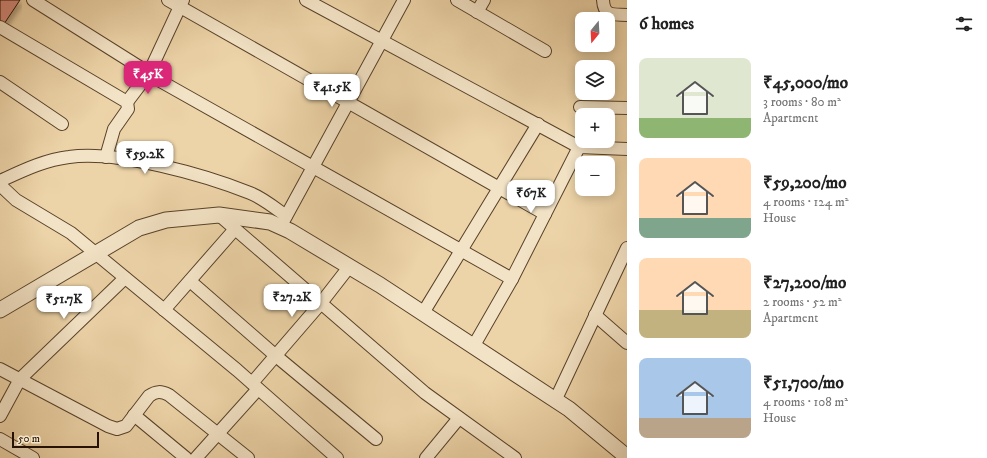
<!DOCTYPE html>
<meta charset="utf-8">
<style>
body{margin:0;font-family:"IM FELL DW Pica",serif;background:#f2f2f2;color:#222;height:100vh;display:flex;flex-direction:column;font-size:15px;white-space:nowrap}
*{box-sizing:border-box;margin:0}
p{font-size:13px;color:#767676}
.icon{flex:none;width:22px;height:22px;fill:none;stroke:currentColor;stroke-width:2;stroke-linecap:round;stroke-linejoin:round}
.map{position:relative;flex:1;overflow:hidden}
.panel{display:flex;flex-direction:column;background:#fff;width:360px}
.panel>*{flex:none}
.needle{width:26px;rotate:198deg}
.controls{position:absolute;left:575px;top:12px;display:grid;gap:8px}
.controls a{display:grid;place-items:center;width:40px;height:40px;border-radius:8px;background:#fff;box-shadow:0 2px 10px #0003;font-size:20px}
.scale{position:absolute;left:12px;bottom:10px;width:87px;box-sizing:border-box;padding-left:4px;border:2px solid #271200;border-top:0;font-size:11px;line-height:14px;white-space:nowrap;color:#271200;-webkit-text-stroke:3px #f3e3c6;paint-order:stroke}
.price{position:absolute;translate:-50% -34px;padding:0 9px;border-radius:8px;background:#fff;color:#222;font-size:13px;line-height:26px;filter:drop-shadow(0 1px 2px #0008)}
.price::after{content:'';position:absolute;left:50%;top:24px;width:12px;height:9px;margin-left:-6px;background:inherit;clip-path:polygon(0 0,100% 0,50% 100%)}
.price.on{background:#db2777;color:#fff}
ul{padding:0;list-style:none}
li{display:flex;align-items:center;gap:12px;height:100px;padding:0 12px}
li span{display:grid;place-items:center;flex:none;width:112px;height:80px;border-radius:8px;color:#555}
li>.icon{margin-inline-start:auto}
span .icon{width:48px;height:48px;fill:#fffc;stroke-width:1}
li b{font-size:17px}
h2{display:flex;justify-content:space-between;align-items:center;height:48px;padding:0 12px;font-size:17px}
main{display:flex;flex:1;min-height:0}
.map>svg:first-child{display:block}
.building{fill:#d68a7e;stroke:#271200;filter:url(#shadow)}
.lines{fill:none;stroke-linecap:round;stroke-linejoin:round}
.minor-casing{stroke:#58422a;stroke-width:14}
.tertiary-casing{stroke:#58422a;stroke-width:17}
.minor{stroke:#f3e3c6;stroke-width:12}
.tertiary{stroke:#f3e3c6;stroke-width:15}
</style>
<main>
<div class="map">
<svg width="627" height="458" viewBox="0 0 627 458">
<defs>
<filter id="shadow"><feDropShadow dx="2.5" dy="4.5" stdDeviation="2" flood-color="#0004"/></filter>
</defs>
<rect width="100%" height="100%" fill="#edd4a8"/>
<filter id="stains"><feTurbulence type="fractalNoise" baseFrequency=".005" numOctaves="4"/><feColorMatrix values="0 0 0 0 .2 0 0 0 0 .09 0 0 0 0 .02 0 0 0 .5 -.17"/></filter>
<radialGradient id="worn" r=".72"><stop offset=".6" stop-color="#630" stop-opacity="0"/><stop offset="1" stop-color="#630" stop-opacity=".3"/></radialGradient>
<!-- building -->
<polygon class="building" points="0,0 20,0 4,24 0,21"/>
<g class="lines">
<!-- minor casing -->
<g class="minor-casing">
<g id="minor">
<polyline points="33,0 149,73 127,102"/>
<polyline points="168,0 545,214"/>
<polyline points="183,0 149,73 162,82 512,279"/>
<polyline points="306,0 579,147"/>
<polyline points="457,0 545,51"/>
<path d="M603,0C604,17 613,14 627,15"/>
<polyline points="477,12 484,0"/>
<polyline points="0,27 127,102 128,109 114,129 106,157"/>
<polyline points="0,82 62,124"/>
<polyline points="580,107 627,108"/>
<path d="M0,181C22,171 44,160 69,157C117,150 205,175 250,193C263,198 275,208 286,216"/>
<polyline points="0,185 16,200 71,233 237,370 337,458"/>
<polyline points="219,215 425,393 515,458"/>
<polyline points="283,222 404,0"/>
<polyline points="190,281 276,356 376,439"/>
<polyline points="164,310 235,229"/>
<polyline points="423,313 538,124"/>
<polyline points="595,315 627,343"/>
<polyline points="473,347 512,279 579,147 627,149"/>
<path d="M0,369L108,426L117,429L126,426L149,396C156,391 161,391 169,395L248,458"/>
<polyline points="252,383 321,303 349,267"/>
<polyline points="555,401 627,248"/>
<polyline points="134,415 186,458"/>
<polyline points="0,416 20,379 125,278"/>
<polyline points="0,439 33,458"/>
<polyline points="196,458 258,389"/>
<polyline points="426,458 459,418"/>
</g>
</g>
<!-- tertiary casing -->
<g class="tertiary-casing">
<polyline id="tertiary" points="0,310 139,228 166,220 219,215 270,222 290,231 380,285 569,409 627,457"/>
</g>
<!-- minor -->
<use href="#minor" class="minor"/>
<!-- tertiary -->
<use href="#tertiary" class="tertiary"/>
</g>
<rect width="100%" height="100%" filter="url(#stains)"/>
<rect width="100%" height="100%" fill="url(#worn)"/>
</svg>
<div class="controls">
<a><svg class="needle" viewBox="-14 -14 28 28"><path d="M0-13l5 13h-10z" fill="#e53935"/><path d="M0 13l5-13h-10z" fill="#767676"/></svg></a>
<a><svg class="icon" aria-label="layers" viewBox="0 0 24 24"><path d="M12 4l9 5-9 5-9-5zM3 14l9 5 9-5"/></svg></a>
<a>+</a>
<a>−</a>
</div>
<div class="scale">50 m</div>
<b class="price on" style="left:148px;top:95px">₹45K</b>
<b class="price" style="left:332px;top:108px">₹41.5K</b>
<b class="price" style="left:145px;top:175px">₹59.2K</b>
<b class="price" style="left:531px;top:214px">₹67K</b>
<b class="price" style="left:292px;top:318px">₹27.2K</b>
<b class="price" style="left:64px;top:320px">₹51.7K</b>
</div>
<section class="panel">
<h2>6 homes<svg class="icon" aria-label="filters" viewBox="0 0 24 24"><path d="M4 7h16M4 17h16"/><circle cx="9" cy="7" r="2"/><circle cx="15" cy="17" r="2"/></svg></h2>
<ul>
<li><span style="background:linear-gradient(#dfe7d0 75%,#8fb573 0)"><svg class="icon" aria-label="home" viewBox="0 0 24 24"><path d="M3 11l9-7 9 7M6 9v11h12V9"/></svg></span><div><b>₹45,000/mo</b><p>3 rooms · 80 m²</p><p>Apartment</p></div></li>
<li><span style="background:linear-gradient(#ffd9b3 75%,#7fa58c 0)"><svg class="icon" aria-label="home" viewBox="0 0 24 24"><path d="M3 11l9-7 9 7M6 9v11h12V9"/></svg></span><div><b>₹59,200/mo</b><p>4 rooms · 124 m²</p><p>House</p></div></li>
<li><span style="background:linear-gradient(#ffd9b3 65%,#c2b280 0)"><svg class="icon" aria-label="home" viewBox="0 0 24 24"><path d="M3 11l9-7 9 7M6 9v11h12V9"/></svg></span><div><b>₹27,200/mo</b><p>2 rooms · 52 m²</p><p>Apartment</p></div></li>
<li><span style="background:linear-gradient(#a9c7e8 75%,#b9a48a 0)"><svg class="icon" aria-label="home" viewBox="0 0 24 24"><path d="M3 11l9-7 9 7M6 9v11h12V9"/></svg></span><div><b>₹51,700/mo</b><p>4 rooms · 108 m²</p><p>House</p></div></li>
</ul>
</section>
</main>
